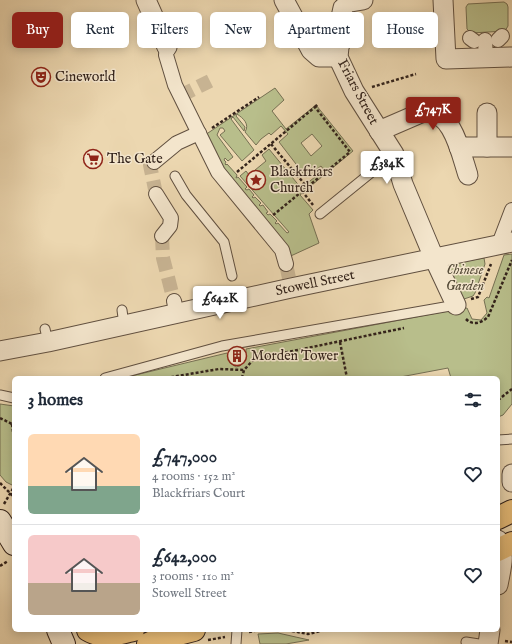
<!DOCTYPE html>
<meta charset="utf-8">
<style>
body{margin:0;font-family:"IM FELL English",serif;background:#f6f6f7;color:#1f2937;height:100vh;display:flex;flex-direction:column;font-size:15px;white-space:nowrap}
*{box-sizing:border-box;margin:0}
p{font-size:13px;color:#747a83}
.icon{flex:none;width:22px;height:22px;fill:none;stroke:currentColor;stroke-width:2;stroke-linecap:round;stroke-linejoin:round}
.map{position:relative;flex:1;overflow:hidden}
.details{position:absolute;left:12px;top:376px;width:488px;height:256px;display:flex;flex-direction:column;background:#fff;border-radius:6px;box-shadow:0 2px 10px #0003}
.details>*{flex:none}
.guide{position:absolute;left:12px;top:12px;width:488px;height:36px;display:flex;gap:8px}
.price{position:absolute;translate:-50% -34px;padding:0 9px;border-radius:4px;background:#fff;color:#222;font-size:13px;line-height:26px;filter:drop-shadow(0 1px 2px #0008)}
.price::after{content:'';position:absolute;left:50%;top:24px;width:12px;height:9px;margin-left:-6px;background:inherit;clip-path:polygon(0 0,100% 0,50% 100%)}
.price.active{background:#8f2418;color:#fff}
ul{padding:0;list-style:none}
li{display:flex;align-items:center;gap:12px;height:100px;padding:0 16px}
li+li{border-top:1px solid #e0e1e3}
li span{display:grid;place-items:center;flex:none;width:112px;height:80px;border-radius:6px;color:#555}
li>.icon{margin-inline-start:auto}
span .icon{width:48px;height:48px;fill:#fffc;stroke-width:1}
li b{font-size:17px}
h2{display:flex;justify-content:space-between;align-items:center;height:48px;padding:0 16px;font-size:17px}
.tag{padding:0 14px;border-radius:6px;background:#fff;box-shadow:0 2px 10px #0003;font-size:14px;line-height:36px}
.tag.active{background:#8f2418;color:#fff}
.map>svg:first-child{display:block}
.green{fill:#b8be8b;stroke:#767053;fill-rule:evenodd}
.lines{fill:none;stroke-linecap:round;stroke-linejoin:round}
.pedestrian-tunnel{stroke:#c7b392;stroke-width:14;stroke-dasharray:14 7;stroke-linecap:butt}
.service-casing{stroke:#615040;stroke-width:11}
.pedestrian-casing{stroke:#615040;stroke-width:16}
.minor-casing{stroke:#615040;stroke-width:21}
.secondary-casing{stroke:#33231b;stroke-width:24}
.primary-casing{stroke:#33231b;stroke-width:24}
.path{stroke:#33231b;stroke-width:2.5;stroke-dasharray:3 2;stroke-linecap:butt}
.service{stroke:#f3e5cc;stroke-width:9}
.pedestrian{stroke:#f3e5cc;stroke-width:14}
.minor{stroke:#f3e5cc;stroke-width:19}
.secondary{stroke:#f3e5cc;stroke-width:22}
.primary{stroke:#e6bc78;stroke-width:22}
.labels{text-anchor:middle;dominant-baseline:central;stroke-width:3;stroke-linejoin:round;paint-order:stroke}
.poi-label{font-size:14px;fill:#33231b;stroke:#f3e5cc;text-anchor:start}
.street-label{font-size:14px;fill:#33231b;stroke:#f3e5cc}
.park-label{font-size:14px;font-style:italic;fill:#544a37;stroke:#f3e5cc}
</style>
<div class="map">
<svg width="512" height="644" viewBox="0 0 512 644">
<rect width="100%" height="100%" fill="#ecd7b0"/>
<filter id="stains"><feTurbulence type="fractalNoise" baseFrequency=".005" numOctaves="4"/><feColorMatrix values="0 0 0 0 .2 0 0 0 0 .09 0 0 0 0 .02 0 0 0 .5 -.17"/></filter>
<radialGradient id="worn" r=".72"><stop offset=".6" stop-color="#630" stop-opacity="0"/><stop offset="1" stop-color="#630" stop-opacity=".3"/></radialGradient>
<!-- green -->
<g class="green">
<polygon points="504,2 507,4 508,7 508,26 505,31 471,33 467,29 466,7 468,4"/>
<path d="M275,88L284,100L272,111L286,129L316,105L353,151L300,195L313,210L309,214L319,243L282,260L220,169L205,135ZM237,114C243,118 250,124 245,132L256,145L261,139L269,133L271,135L281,126L288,134L279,142L306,177L321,166L324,170L301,188L269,149L262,155L266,161L249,175L246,171L240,176L289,232L287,233L278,223L276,224L275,223L277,221L270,214L268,215L266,213L268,212L263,205L260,206L259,205L261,203L255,197L253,198L252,197L254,195L249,189L247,190L245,189L247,187L238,177L236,178L237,175L227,164L226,165L225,164L226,162L224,160L225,158L228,161L233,157L217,135L220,128H223L225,131L220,135L242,161L254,150L231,119L233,117L244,131L245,127L236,116ZM312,134L322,146L311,156L301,143Z"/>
<polygon points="512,254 512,404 503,415 498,417 498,378 451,378 448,368 395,378 123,378 227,353 230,363 236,367 240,366 246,359 246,349 453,310 467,308 472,319 481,320 487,313 484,300 487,297 489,298 504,255"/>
<polygon points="484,258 485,264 475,293 473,296 458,301 442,265"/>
<polygon points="0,404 14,406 14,486 6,482 0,475"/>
<polygon points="278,633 309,640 286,644 260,644 258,634"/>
</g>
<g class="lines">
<!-- pedestrian-tunnel -->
<g class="pedestrian-tunnel">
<polyline points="180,96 210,81"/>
<polyline points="154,162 150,165 156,194"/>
<polyline points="162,236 163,258 174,301"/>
<polyline points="286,264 289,278"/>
</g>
<!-- service casing -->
<g class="service-casing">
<g id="service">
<polyline points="175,176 186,195 224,242 232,276"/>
<polyline points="320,214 394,154"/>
<polyline points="122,310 124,325"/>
<polyline points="45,329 48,342"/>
<polyline points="105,378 222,346 456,305"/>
<polyline points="0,395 14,398"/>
<polyline points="498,440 512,439"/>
<polyline points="466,642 479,644"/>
<polyline points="236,644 237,630"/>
</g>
</g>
<!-- pedestrian casing -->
<g class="pedestrian-casing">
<g id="pedestrian">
<polyline points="470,38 474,41"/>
<polyline points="485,40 486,58"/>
<polyline points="498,40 502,36"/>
<polyline points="167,47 166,55 175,85 218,172 282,250 286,264"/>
<polyline points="154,162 177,143 199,133"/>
<polyline points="156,194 171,218 170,226 162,236"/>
<polyline points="499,244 512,210"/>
<polyline points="174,301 177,315"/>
</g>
</g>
<!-- minor casing -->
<g class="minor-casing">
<g id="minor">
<polyline points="146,0 167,47"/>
<polyline points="284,0 311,50 319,57 338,57"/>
<polyline points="443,0 446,59 512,57"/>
<polyline points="351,2 363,0"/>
<polyline points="343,8 341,17 343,37 339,47 338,57 354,91 394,154 403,184 434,258 456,305"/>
<polyline points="487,113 487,147"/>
<path d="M379,131L423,112C452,107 461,154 468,175"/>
<polyline points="459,147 512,147"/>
<polyline points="0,351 48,342 291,288 512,242"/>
<polyline points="512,474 512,482"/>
<path d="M498,540C506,555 501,568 498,585"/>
<polyline points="488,644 490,630"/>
</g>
</g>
<!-- secondary casing -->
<g class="secondary-casing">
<g id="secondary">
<polyline points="0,521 14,544"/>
<polyline points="58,630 64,644"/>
</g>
</g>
<!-- primary casing -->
<g class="primary-casing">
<g id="primary">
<polyline points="498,518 512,511"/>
<polyline points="498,550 512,543"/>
<path d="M88,630C103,639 117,634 133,630"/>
<polyline points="148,644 159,639 194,630"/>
</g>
</g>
<!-- path -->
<g class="path">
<polyline points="372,87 416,74"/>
<polyline points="315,107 318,104"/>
<polyline points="212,128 259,97"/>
<polyline points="271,144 307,187"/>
<polyline points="237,172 315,107 350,152 272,216"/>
<polyline points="302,191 313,205"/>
<polyline points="471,299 478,297 491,264"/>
<path d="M466,319C473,326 481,323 488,317L512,260"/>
<polyline points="340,342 347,378"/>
<polyline points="166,378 219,369 244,370"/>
<polyline points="242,378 244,370 254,359 404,328"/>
<polyline points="498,400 512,389"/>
<polyline points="0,418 14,425"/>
<polyline points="12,424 14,439"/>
<polyline points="0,483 14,497"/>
<polyline points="4,504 14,487"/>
<polyline points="0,566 8,561"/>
<polyline points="287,630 308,634 325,630"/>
<polyline points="249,632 259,630"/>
<polyline points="208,640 225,637"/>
<polyline points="505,641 512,642"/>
</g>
<!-- service -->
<use href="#service" class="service"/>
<!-- pedestrian -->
<use href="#pedestrian" class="pedestrian"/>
<!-- minor -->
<use href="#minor" class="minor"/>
<!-- secondary -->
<use href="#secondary" class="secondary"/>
<!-- primary -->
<use href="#primary" class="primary"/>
</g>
<!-- icons -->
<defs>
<g id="theatre-ring" transform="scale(1)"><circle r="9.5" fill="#f3e5cc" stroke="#8f2418" stroke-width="1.5"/><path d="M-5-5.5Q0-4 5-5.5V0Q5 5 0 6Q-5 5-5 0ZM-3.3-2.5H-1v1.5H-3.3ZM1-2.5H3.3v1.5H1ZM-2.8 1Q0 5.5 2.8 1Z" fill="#8f2418"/></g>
<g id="supermarket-ring" transform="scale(1)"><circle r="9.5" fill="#f3e5cc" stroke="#8f2418" stroke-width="1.5"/><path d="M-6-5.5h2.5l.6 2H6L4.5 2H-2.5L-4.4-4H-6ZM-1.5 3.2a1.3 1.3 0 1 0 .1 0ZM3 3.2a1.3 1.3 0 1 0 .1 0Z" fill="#8f2418"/></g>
<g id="sight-ring" transform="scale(1)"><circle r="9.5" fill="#f3e5cc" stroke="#8f2418" stroke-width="1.5"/><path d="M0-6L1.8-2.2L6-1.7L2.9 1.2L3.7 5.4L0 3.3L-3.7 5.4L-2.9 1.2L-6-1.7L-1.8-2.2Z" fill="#8f2418"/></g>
<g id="building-ring" transform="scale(1)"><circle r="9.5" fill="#f3e5cc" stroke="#8f2418" stroke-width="1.5"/><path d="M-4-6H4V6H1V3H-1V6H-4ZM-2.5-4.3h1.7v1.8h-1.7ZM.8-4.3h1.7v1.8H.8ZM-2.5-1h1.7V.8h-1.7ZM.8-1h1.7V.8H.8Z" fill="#8f2418"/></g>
</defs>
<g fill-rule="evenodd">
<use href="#theatre-ring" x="41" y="77"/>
<use href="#supermarket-ring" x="93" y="159"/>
<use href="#sight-ring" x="256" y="180"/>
<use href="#building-ring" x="237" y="356"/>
</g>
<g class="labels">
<!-- poi labels -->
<g class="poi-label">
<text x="55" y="77">Cineworld</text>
<text x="107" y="159">The Gate</text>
<text x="270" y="172">Blackfriars<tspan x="270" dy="16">Church</tspan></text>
<text x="251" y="356">Morden Tower</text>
</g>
<!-- street labels -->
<g class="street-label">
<text transform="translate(358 92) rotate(62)">Friars Street</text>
<text transform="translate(315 283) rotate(-12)">Stowell Street</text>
</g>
<!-- park labels -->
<g class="park-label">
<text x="465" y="270">Chinese<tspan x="465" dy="16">Garden</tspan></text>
</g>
</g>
<rect width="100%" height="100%" filter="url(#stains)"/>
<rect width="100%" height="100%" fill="url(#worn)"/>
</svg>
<b class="price active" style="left:433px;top:131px">£747K</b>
<b class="price" style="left:387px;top:185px">£384K</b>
<b class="price" style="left:220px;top:320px">£642K</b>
<div class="guide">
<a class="tag active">Buy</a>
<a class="tag">Rent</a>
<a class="tag">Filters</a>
<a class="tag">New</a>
<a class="tag">Apartment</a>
<a class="tag">House</a>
</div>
<section class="details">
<h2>3 homes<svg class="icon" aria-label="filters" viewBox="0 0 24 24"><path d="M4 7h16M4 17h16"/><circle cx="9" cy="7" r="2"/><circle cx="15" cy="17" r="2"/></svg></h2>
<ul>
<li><span style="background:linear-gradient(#ffd9b3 65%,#7fa58c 0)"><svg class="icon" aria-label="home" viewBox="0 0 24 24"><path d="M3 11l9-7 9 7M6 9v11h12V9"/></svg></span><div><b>£747,000</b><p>4 rooms · 152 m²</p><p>Blackfriars Court</p></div><svg class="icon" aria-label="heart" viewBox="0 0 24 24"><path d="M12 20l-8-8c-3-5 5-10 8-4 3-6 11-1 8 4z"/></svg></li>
<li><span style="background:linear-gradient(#f6c9c9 60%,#b9a48a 0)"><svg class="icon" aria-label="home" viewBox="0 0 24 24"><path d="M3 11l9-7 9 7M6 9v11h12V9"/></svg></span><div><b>£642,000</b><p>3 rooms · 110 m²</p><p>Stowell Street</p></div><svg class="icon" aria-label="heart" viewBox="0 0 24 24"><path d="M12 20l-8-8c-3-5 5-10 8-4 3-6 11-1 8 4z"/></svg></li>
</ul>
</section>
</div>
